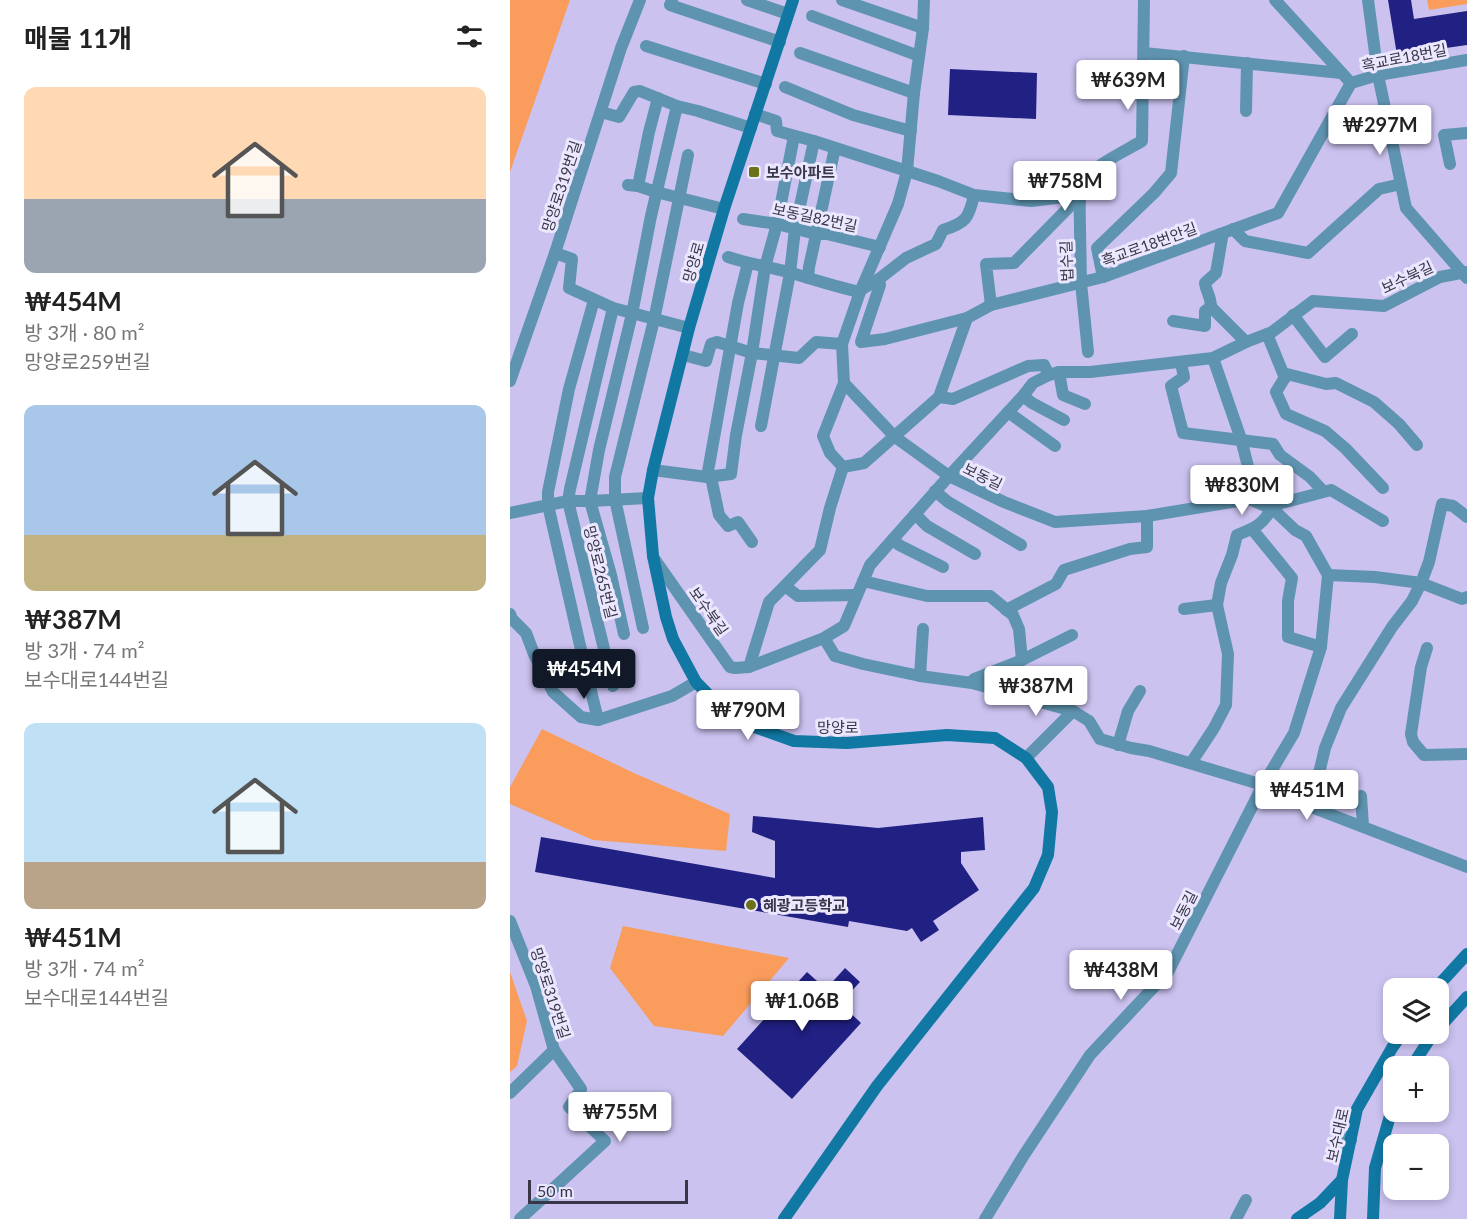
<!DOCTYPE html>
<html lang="ko">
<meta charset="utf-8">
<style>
body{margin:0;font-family:Lato,"Noto Sans KR",sans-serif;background:#f6f6f6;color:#222;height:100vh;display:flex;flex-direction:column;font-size:22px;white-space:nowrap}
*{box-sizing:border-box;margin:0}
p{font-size:20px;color:#767676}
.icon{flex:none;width:33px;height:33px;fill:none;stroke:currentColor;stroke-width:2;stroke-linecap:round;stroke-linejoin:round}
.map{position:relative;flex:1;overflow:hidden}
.details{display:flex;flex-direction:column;background:#fff;width:510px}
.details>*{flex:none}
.buttons{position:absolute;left:873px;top:978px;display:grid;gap:12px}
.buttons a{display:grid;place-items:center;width:66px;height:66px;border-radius:12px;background:#fff;box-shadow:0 3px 9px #0003;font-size:30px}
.scale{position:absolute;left:18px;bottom:15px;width:160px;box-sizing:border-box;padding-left:6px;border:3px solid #393648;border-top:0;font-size:16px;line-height:21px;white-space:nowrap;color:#393648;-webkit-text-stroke:4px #ebe7fe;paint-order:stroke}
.price{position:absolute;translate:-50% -51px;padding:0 14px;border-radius:6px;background:#fff;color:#222;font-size:20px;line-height:39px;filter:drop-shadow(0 2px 3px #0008)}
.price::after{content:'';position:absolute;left:50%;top:36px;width:18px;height:14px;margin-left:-9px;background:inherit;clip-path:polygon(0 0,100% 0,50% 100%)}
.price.active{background:#111827;color:#fff}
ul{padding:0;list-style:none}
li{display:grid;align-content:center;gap:12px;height:318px;padding:0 24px}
li span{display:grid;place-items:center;height:186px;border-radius:12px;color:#555}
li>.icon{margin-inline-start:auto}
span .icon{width:108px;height:108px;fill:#fffc;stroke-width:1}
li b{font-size:26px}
h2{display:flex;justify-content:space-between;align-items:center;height:72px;padding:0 24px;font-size:26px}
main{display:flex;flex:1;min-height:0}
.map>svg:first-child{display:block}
.green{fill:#fa9c5c}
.building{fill:#212083}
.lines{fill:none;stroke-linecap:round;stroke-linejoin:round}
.service{stroke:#5f94b1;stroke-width:12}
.minor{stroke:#5f94b1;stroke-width:12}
.secondary{stroke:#1078a3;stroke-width:12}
.minor-bridge{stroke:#5f94b1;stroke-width:12}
.poi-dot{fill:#6b7117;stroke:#ebe7fe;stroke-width:2}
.labels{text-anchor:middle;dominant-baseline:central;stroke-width:6;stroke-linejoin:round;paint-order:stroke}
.street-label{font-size:15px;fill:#393648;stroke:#ebe7fe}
.poi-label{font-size:15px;font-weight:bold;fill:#393648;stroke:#ebe7fe;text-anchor:start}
</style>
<main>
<section class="details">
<h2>매물 11개<svg class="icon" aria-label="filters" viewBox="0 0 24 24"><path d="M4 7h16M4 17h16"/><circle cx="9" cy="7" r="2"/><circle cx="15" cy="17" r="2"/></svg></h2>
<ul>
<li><span style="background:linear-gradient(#ffd9b3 60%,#9aa5b1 0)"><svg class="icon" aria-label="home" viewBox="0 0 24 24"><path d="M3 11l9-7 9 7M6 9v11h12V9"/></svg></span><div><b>₩454M</b><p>방 3개 · 80 m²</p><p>망양로259번길</p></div></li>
<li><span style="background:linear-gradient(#a9c7e8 70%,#c2b280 0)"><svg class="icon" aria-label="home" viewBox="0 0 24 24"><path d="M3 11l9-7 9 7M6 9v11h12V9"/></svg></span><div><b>₩387M</b><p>방 3개 · 74 m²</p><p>보수대로144번길</p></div></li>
<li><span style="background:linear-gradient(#bfe0f5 75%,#b9a48a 0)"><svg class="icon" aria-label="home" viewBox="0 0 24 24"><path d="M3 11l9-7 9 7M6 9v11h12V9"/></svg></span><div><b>₩451M</b><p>방 3개 · 74 m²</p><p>보수대로144번길</p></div></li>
</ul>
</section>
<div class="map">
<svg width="957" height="1219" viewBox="0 0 957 1219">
<rect width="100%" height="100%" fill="#cbc2f0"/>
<!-- green -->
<g class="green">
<polygon points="0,0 60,0 0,172"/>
<polygon points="917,0 957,0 957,4 919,10"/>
<polygon points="32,729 126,774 220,814 216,851 83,840 0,804 0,787"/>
<polygon points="113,926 279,958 213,1036 144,1026 100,968"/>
<polygon points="0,972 17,1021 7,1066 0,1072"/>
</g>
<!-- building -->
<g class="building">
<polygon points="878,0 901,0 904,19 957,11 957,45 887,55"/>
<polygon points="440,69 527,73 526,119 438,115"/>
<polygon points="243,816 368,828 473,817 475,850 451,852 451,863 469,890 423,921 429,930 411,942 402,928 397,931 339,921 338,927 25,872 31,837 265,878 265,841 242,832"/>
<polygon points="335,968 350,982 330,1003 351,1023 282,1099 227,1049 297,972 316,989"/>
</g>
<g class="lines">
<!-- service -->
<g class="service">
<polyline points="162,0 160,5 270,42"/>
<polyline points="237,0 278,14"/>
<polyline points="332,0 413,28"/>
<polyline points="302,16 409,56"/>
<polyline points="136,46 256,84"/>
<polyline points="290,53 404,93"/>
<polyline points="634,53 831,73"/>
<polyline points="275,87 343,115 401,131"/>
<polyline points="736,111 737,63"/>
<polyline points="245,114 266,121 267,131 304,141 397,171"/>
<polyline points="940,164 934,135 957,133"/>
<polyline points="118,185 128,186 146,192 214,209"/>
<polyline points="128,186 139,132 148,98"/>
<polyline points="233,219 267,224 306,234 317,234 370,247"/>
<polyline points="723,229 735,241 798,253 869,189 891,184"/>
<polyline points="45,253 62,259 59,288 103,308 179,328"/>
<path d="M218,257C239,264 261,267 282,273C305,280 327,287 350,292"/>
<polyline points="593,277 587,248 644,193 661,173 674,56"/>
<polyline points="298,278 299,267 325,148"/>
<polyline points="369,279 370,285 351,342 375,339 457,318"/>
<path d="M352,289L369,279L396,258L426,244L433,230C456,223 459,218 464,195"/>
<polyline points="84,300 59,389 38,492 38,505 69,641 88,720"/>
<polyline points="481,305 476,264 504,263 571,195"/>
<path d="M701,307C701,296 696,292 695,283L706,273L712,238L710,234"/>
<polyline points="103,308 60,489 58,501 103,686"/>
<polyline points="783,315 815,357 842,334"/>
<polyline points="663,321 695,326 695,311 701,307 736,342"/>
<polyline points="757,334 775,378"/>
<polyline points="173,355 196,361 201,344 207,342 242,353 289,358 306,342 332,344"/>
<polyline points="703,358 731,439 743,486 740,499"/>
<polyline points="671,363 674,377 661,386 673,433 763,444 770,455 800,477 813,491"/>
<polyline points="549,372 553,395 575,404"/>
<polyline points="334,383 313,436 320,453 333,467 354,463 429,397 457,318 481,305 593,277 768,213 841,83"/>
<polyline points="513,396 522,403 554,420"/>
<polyline points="429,397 443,399 518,366 534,365 539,375"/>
<polyline points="498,412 545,446"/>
<polyline points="251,426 280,273 285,229 304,141"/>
<polyline points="143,470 197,477 221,474 226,435 242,353 255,267 267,224 284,136"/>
<polyline points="197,477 228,303 238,263"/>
<polyline points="201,477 209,515 218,526 228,522 242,542"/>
<polyline points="873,488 835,448 815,431 776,414 766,392 777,374 816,384 826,383 864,402 889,424 907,445"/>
<polyline points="425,491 438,502 511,545"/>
<polyline points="764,510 768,504 821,490 873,521"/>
<polyline points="0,513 58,501 80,501 138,498"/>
<polyline points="405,514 417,526 465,554"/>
<polyline points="742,529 782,578 778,601 778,637 811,647"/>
<polyline points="383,539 389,545 433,567"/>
<polyline points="818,575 865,577 911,583 952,599 957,597"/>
<polyline points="353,581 417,596 480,596 503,615 509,629 512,660"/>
<polyline points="275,586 288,596 347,595"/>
<polyline points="674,609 707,605"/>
<polyline points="496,610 546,584 554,570 620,549 637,547 637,516"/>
<polyline points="133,628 105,499 105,477 144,320 178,155"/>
<polyline points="114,634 101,575 80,501 89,450 122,314 141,216 167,106"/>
<polyline points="917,648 911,667 901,734 903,742 914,755 957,754"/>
<polyline points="239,667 259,602 310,550 320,508 333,467"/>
<polyline points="410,676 413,629"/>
<polyline points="462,683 464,679 512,660 562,635"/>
<polyline points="608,745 618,711 630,691"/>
<polyline points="516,758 563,711"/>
<path d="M681,763L704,728L716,705L718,654L707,605L711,583L722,555L727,535C744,528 753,525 761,509"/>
<polyline points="851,796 853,826"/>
<polyline points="801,807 815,748 831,708 882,627 902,601 911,583 919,562 932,504 943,506 957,517"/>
<polyline points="827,1139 841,1140"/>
<polyline points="726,1219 736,1200"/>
</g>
<!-- minor -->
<g class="minor">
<polyline points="414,0 413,28 404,93 397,171 388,204 350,292 332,344 334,383 385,437 439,476 494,502 545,522 637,516 740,499 764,510 785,530 796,536 818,575 811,647 784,733 753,785 658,972 580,1055 514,1155 475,1219"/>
<polyline points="765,0 841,83 868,75 957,60"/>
<polyline points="858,0 868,75 896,208 957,278"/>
<polyline points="91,112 109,117 124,92 130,91 167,106 188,111 241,128"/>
<polyline points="397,171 428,181 464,195 521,201 571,195"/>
<path d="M570,229C570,214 568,195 574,182C580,167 617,150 632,141L634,0"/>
<polyline points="0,381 45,253 111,48 130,0"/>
<polyline points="143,557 220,667 225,668 239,667 314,638 334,626 360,565 439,476 513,396 523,383 539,375 549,372 580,372 703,358 736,342 762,332 803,301 874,306 930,277 957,272"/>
<polyline points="0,614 2,619 16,633 24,654 43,692 71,717 88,720 162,696 186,682"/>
<polyline points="314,638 325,656 353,664 410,676 462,683 563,711 579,721 590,739 621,748 639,751 753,785 801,807 957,867"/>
<polyline points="0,921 26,986 44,1050 0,1093"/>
<polyline points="10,1219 95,1141 59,1107 71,1089 44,1050"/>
</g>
<!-- secondary -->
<g class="secondary">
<polyline points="926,988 957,954"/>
<polyline points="928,1029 957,997"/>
<polyline points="902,1066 919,1040 924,1034"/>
<polyline points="274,1219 367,1086 524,888 538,855 542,812 538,787 516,758 485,738 437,735 337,743 284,741 222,719 186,682 163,639 156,617 143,556 138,498 143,470 179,328 214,209 283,0"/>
<polyline points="787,1219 810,1203 832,1180"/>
<polyline points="830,1219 832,1180 847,1109 882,1048 892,1034"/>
<polyline points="863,1219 865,1168 884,1102"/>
</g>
<!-- minor-bridge -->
<polyline class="minor-bridge" points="570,229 571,283 578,352"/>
</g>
<!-- markers -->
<g class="poi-dot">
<rect x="238" y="166" width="12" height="12" rx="3"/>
<circle cx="241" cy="905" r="6"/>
</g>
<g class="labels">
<!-- street labels -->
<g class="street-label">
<text transform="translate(894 57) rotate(-11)">흑교로18번길</text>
<text transform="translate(51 186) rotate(-72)">망양로319번길</text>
<text transform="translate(305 217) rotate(12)">보동길82번길</text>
<text transform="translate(639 244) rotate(-20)">흑교로18번안길</text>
<text transform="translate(556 261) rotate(-92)">법수길</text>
<text transform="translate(183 262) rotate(-74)">망양로</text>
<text transform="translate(897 277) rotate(-25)">보수북길</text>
<text transform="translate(473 476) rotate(26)">보동길</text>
<text transform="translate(91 572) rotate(76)">망양로265번길</text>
<text transform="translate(199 611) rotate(55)">보수북길</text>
<text x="328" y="727">망양로</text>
<text transform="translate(673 910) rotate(-63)">보동길</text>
<text transform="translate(41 993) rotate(72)">망양로319번길</text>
<text transform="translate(827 1135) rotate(-77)">보수대로</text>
</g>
<!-- poi labels -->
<g class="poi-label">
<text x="256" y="172">보수아파트</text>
<text x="253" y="905">혜광고등학교</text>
</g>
</g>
</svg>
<div class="buttons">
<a><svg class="icon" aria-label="layers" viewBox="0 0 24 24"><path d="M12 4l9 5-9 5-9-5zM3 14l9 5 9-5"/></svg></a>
<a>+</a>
<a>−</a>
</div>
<div class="scale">50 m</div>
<b class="price" style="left:618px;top:111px">₩639M</b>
<b class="price" style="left:870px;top:156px">₩297M</b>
<b class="price" style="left:555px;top:212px">₩758M</b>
<b class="price" style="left:732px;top:516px">₩830M</b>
<b class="price active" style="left:74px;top:700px">₩454M</b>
<b class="price" style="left:526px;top:717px">₩387M</b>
<b class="price" style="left:238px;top:741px">₩790M</b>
<b class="price" style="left:797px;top:821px">₩451M</b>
<b class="price" style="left:611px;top:1001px">₩438M</b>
<b class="price" style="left:292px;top:1032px">₩1.06B</b>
<b class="price" style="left:110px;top:1143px">₩755M</b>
</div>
</main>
